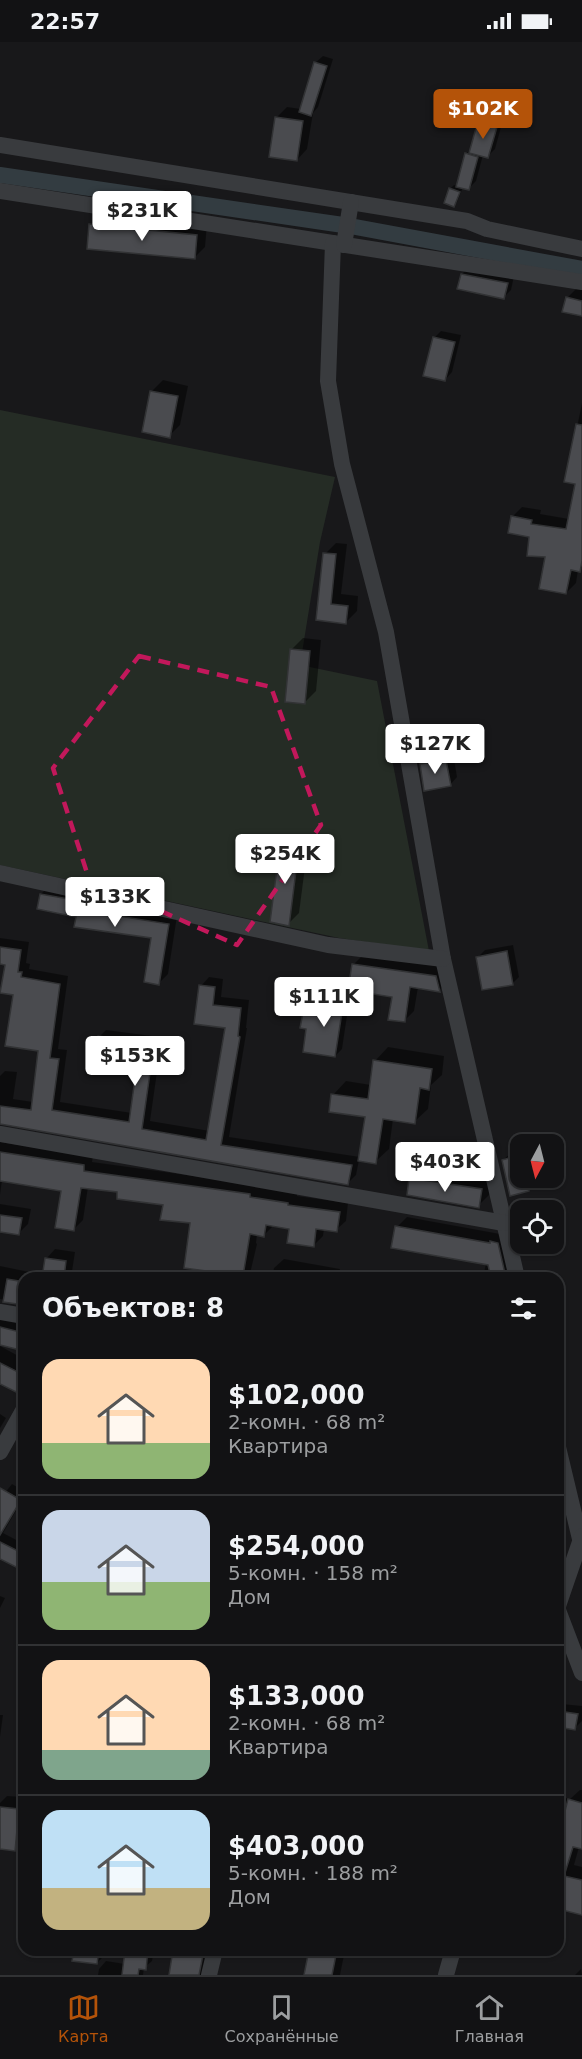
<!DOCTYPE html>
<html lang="ru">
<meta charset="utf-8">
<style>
body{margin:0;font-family:"DejaVu Sans",sans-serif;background:#1b1b1d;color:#f1f3f6;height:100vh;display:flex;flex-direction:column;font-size:22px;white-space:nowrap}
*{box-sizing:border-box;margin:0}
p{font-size:20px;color:#9c9ea0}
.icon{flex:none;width:33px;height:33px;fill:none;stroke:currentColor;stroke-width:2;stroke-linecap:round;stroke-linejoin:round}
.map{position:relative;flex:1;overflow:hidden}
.sheet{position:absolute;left:18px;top:1230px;width:546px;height:684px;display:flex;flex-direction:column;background:#121214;border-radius:18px;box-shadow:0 2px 4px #0004,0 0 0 2px #313234}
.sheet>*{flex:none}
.needle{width:39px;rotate:187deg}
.buttons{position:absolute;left:510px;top:1092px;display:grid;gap:12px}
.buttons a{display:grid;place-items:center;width:54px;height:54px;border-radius:12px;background:#121214;box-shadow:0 2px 4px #0004,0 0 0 2px #313234;font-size:30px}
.price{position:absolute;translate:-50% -51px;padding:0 14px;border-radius:6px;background:#fff;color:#222;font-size:20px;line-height:39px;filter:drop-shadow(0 2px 3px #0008)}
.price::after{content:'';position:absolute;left:50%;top:36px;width:18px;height:14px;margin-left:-9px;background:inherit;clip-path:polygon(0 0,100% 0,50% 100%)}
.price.current{background:#b45309;color:#fff}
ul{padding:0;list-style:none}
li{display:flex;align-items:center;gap:18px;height:150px;padding:0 24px}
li+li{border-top:2px solid #313234}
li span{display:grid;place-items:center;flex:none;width:168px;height:120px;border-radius:18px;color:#555}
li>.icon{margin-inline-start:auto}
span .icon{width:72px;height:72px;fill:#fffc;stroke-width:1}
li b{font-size:26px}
h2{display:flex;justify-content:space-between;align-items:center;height:72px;padding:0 24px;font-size:26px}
.status{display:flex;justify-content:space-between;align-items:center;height:42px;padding:0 30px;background:#121214;direction:ltr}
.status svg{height:16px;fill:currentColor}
.dock{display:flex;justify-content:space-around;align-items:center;height:84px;border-top:2px solid #313234;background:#121214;font-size:16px;color:#9c9ea0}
.dock a{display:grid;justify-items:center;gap:3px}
.dock .current{color:#b45309}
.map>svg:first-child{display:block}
.green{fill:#252c25}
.shadow{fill:#0007}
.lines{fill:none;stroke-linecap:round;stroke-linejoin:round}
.canal{stroke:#333c41;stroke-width:16}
.building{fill:#4a4b4f;stroke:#323335;stroke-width:1.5}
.minor{stroke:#393b3e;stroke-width:16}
.marked{fill:none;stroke:#c2185b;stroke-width:4.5;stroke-dasharray:12 8;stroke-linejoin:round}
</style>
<div class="status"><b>22:57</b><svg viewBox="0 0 49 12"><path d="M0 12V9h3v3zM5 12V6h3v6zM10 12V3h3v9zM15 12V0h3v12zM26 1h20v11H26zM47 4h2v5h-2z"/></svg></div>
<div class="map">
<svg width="582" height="1933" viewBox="0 0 582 1933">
<rect width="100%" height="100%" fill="#18181a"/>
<!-- green -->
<polygon class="green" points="0,368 335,435 320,500 300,623 377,639 429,909 339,896 0,823"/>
<!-- shadow -->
<g class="shadow">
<polygon points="323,14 333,17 318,65 313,71 307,107 297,118 276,76 287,65 301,67 315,21"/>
<polygon points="486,73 503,78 495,107 487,115 483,113 476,139 469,146 463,145 457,160 454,163 446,160 451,146 454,143 457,144 466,112 471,107 479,80"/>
<polygon points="101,172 207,182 205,205 194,216 90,183"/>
<polygon points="469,225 514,234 511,248 504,255 462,232"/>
<polygon points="578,245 582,246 582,273 567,256"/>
<polygon points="441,289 461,293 452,330 445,338 434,296"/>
<polygon points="163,338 188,344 180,383 169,394 152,349"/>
<polygon points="582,361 582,526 578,528 576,541 566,551 547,514 531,493 512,475 522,465 541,468 540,472 569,477 577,441 566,439"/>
<polygon points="336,501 347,502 341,552 358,554 357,569 346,580 317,577 325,512"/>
<polygon points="303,596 321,598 316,649 305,660 292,607"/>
<polygon points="453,711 457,735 450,743 421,723 429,716"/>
<polygon points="293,792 309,794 299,871 288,882 282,803"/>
<polygon points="50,843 177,874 168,932 159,941 153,895 78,874 41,852"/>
<polygon points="0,896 29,900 26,921 30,922 29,927 68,934 58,1007 67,1008 60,1060 132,1071 138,1023 143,1018 99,995 106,988 152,994 150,1011 146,1014 159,1016 150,1079 210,1089 227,985 196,981 201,944 209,935 223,937 221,955 249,958 246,986 247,986 229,1095 360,1115 367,1074 333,1053 346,1039 371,1043 375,1019 388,1005 444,1014 442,1033 431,1043 428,1067 414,1080 393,1077 389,1107 375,1120 359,1118 356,1133 348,1141 0,1080 0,1034 5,1029 17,1030 13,1057 33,1060 40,1008 15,952 7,921 0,920"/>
<polygon points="513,903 519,935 512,942 478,915 485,908"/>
<polygon points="363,913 446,925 449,939 439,948 418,945 414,969 405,978 393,954 351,947 342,1007 335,1014 308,986 304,971 311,964 330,967 332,950 339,942 350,944 353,923"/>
<polygon points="0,1100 93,1114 92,1120 259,1143 297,1152 297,1154 348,1161 346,1179 336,1188 324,1187 323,1194 313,1204 291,1186 274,1183 264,1193 257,1192 256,1201 257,1202 249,1236 233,1236 234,1231 192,1180 165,1161 119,1149 88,1145 83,1178 74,1187 62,1147 2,1138 0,1153"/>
<polygon points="520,1109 520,1136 534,1136 536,1141 528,1148 503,1118 511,1111"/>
<polygon points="422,1125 492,1137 489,1153 478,1164 411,1136"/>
<polygon points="0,1162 31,1167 28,1182 19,1191 0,1188"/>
<polygon points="407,1175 500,1192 517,1236 483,1236 486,1221 397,1185"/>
<polygon points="55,1207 75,1210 71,1236 24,1236 24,1262 0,1257 0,1224 44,1233 46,1217"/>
<polygon points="284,1217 340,1227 338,1236 272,1236 274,1226"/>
<polygon points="0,1273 24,1279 24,1308 0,1302"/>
<polygon points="0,1304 24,1317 24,1340 16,1348 0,1340"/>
<polygon points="0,1372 6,1376 0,1386"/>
<polygon points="24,1405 24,1423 16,1419"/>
<polygon points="12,1442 24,1449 24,1455 3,1491 24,1502 24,1527 0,1515 0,1457"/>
<polygon points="0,1554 5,1556 0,1566"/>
<polygon points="562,1662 582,1664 582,1679 575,1686 558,1684 558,1665"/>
<polygon points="0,1673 3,1673 0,1695"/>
<polygon points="580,1748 582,1748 582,1806 579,1805 574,1823 582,1825 582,1872 562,1866 558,1878 558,1754 570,1757"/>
<polygon points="7,1754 24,1755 24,1797 14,1807 0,1806 0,1761"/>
<polygon points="75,1908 105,1908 104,1914 97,1921"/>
<polygon points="127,1908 154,1908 152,1919 144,1926 143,1933 98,1933 99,1927 106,1919 125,1922"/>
<polygon points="174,1908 212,1908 210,1933 171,1933"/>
<polygon points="310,1908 345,1908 340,1933 306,1933"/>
<polygon points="529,1908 545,1908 538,1915 528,1912"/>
<polygon points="581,1927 582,1933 575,1933"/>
</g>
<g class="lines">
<!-- canal -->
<polyline class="canal" points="0,133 350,184 582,227"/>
</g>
<!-- building -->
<g class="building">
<polygon points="314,20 327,24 311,74 299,70"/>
<polygon points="275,75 303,79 297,119 269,115"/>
<polygon points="478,79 497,85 488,116 469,111"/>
<polygon points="465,111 478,115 469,148 456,145"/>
<polygon points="449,146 460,150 454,165 444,161"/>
<polygon points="89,182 197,193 195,217 87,207"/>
<polygon points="461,232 508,241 504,257 457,247"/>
<polygon points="566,255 582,259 582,274 562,270"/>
<polygon points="433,295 455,300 445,339 423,334"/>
<polygon points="150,349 178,354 170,396 142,390"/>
<polygon points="576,382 582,383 582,519 580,530 571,528 566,552 539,547 545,515 527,514 529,495 508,491 511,474 532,478 531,482 566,487 575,442 564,440"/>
<polygon points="323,511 336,512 331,562 348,564 346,582 316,578"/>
<polygon points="290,607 310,609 305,662 285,660"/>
<polygon points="446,718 451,744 424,749 420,722"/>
<polygon points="280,803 299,805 289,884 270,880"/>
<polygon points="40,852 75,858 74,862 119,869 118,874 169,882 159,943 144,940 151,896 74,885 76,875 37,867"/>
<polygon points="0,905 21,908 18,930 22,930 21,935 60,942 50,1016 59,1017 52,1068 129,1080 137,1022 151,1024 142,1087 206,1098 225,986 194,982 199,943 215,945 213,963 241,966 238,994 240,995 221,1103 352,1123 348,1143 0,1082 0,1064 31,1068 38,1009 5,1004 13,953 0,951 5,923 0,922"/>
<polygon points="507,909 513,943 482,948 476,915"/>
<polygon points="352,922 436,934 440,950 410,945 405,980 388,978 392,955 348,948"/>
<polygon points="331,949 345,951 335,1015 303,1010 306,987 300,986 303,971 327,974"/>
<polygon points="98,994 146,1001 143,1019 95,1013"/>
<polygon points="373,1018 432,1027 429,1048 420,1046 415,1082 383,1077 376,1122 358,1119 365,1075 329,1070 331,1052 368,1057"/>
<polygon points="0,1110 84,1123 84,1129 250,1152 250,1155 288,1161 288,1163 340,1170 337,1190 316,1187 314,1205 287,1201 289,1187 266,1183 264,1195 250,1192 243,1234 184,1226 190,1181 160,1178 163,1163 117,1157 117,1150 81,1146 74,1189 55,1186 61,1149 0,1139"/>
<polygon points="520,1113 520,1136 526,1136 529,1149 510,1154 502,1118"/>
<polygon points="409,1136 482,1147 479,1166 407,1153"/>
<polygon points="0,1173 22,1176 19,1193 0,1190"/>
<polygon points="395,1184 490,1201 490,1199 498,1201 506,1236 491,1236 488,1223 391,1206"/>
<polygon points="45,1216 66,1219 64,1236 42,1236"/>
<polygon points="7,1237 24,1240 24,1263 3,1260"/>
<polygon points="0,1285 24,1291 24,1309 0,1303"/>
<polygon points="0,1321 24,1333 16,1350 0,1342"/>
<polygon points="0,1446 21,1458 0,1493"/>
<polygon points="0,1500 24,1512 24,1529 0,1517"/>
<polygon points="558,1669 578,1672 575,1688 558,1685"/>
<polygon points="568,1757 582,1761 582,1807 573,1805 564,1834 582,1838 582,1873 558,1867 558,1767 565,1769"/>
<polygon points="0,1765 19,1767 15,1809 0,1807"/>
<polygon points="74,1908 99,1908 97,1922 72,1919"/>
<polygon points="125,1908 148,1908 146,1928 139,1927 138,1933 122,1933"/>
<polygon points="173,1908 204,1908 199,1933 169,1933"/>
<polygon points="309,1908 337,1908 332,1933 304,1933"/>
</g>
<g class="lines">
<!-- minor -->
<g class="minor">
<polyline points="0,103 467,179 487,187 582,207"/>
<polyline points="0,149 582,240"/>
<polyline points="333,201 328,339 342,422 386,590 443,917 517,1236"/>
<polyline points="344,203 351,160"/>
<polyline points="0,831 328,903 443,917"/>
<polyline points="0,1092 504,1181"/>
<polyline points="0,1270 24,1274"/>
<polyline points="558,1405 580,1497"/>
<polyline points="0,1410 24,1367"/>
<polyline points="558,1564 582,1494"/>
<polyline points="558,1568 582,1631"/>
<polyline points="209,1933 215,1908"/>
<polyline points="446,1933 453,1908"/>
</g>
</g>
<!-- marked area -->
<path class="marked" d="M139,614L271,645L321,783L237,903L89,837L53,726Z"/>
</svg>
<div class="buttons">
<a><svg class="needle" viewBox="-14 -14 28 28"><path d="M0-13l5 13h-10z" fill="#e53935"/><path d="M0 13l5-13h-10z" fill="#9c9ea0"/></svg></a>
<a><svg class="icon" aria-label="locate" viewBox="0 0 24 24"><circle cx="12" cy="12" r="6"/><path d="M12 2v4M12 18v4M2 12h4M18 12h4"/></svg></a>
</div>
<b class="price current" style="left:483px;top:98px">$102K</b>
<b class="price" style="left:142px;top:200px">$231K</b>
<b class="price" style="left:435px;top:733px">$127K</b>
<b class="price" style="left:285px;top:843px">$254K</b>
<b class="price" style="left:115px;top:886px">$133K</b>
<b class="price" style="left:324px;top:986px">$111K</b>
<b class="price" style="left:135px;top:1045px">$153K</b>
<b class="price" style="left:445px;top:1151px">$403K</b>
<section class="sheet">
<h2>Объектов: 8<svg class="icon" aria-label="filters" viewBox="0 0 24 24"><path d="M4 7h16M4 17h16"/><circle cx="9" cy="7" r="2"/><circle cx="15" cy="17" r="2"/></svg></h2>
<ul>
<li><span style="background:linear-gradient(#ffd9b3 70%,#8fb573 0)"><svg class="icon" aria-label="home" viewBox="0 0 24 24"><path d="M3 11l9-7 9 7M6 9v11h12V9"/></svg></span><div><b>$102,000</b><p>2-комн. · 68 m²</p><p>Квартира</p></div></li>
<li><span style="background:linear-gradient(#c9d6e8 60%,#8fb573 0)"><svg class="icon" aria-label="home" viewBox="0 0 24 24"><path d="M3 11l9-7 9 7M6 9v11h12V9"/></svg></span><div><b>$254,000</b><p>5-комн. · 158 m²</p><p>Дом</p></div></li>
<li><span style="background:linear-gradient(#ffd9b3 75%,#7fa58c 0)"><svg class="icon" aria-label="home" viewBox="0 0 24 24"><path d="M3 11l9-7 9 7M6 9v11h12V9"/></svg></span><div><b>$133,000</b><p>2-комн. · 68 m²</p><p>Квартира</p></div></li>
<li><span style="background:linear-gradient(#bfe0f5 65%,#c2b280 0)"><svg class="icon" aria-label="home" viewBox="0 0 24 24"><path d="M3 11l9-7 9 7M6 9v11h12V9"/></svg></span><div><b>$403,000</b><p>5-комн. · 188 m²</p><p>Дом</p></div></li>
</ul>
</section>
</div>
<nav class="dock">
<a class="current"><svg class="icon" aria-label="map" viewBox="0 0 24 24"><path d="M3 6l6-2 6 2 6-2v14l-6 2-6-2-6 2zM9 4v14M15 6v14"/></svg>Карта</a>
<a><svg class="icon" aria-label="saved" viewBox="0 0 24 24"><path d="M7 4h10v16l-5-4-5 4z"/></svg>Сохранённые</a>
<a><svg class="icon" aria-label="home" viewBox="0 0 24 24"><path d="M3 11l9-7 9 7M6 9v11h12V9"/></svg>Главная</a>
</nav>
